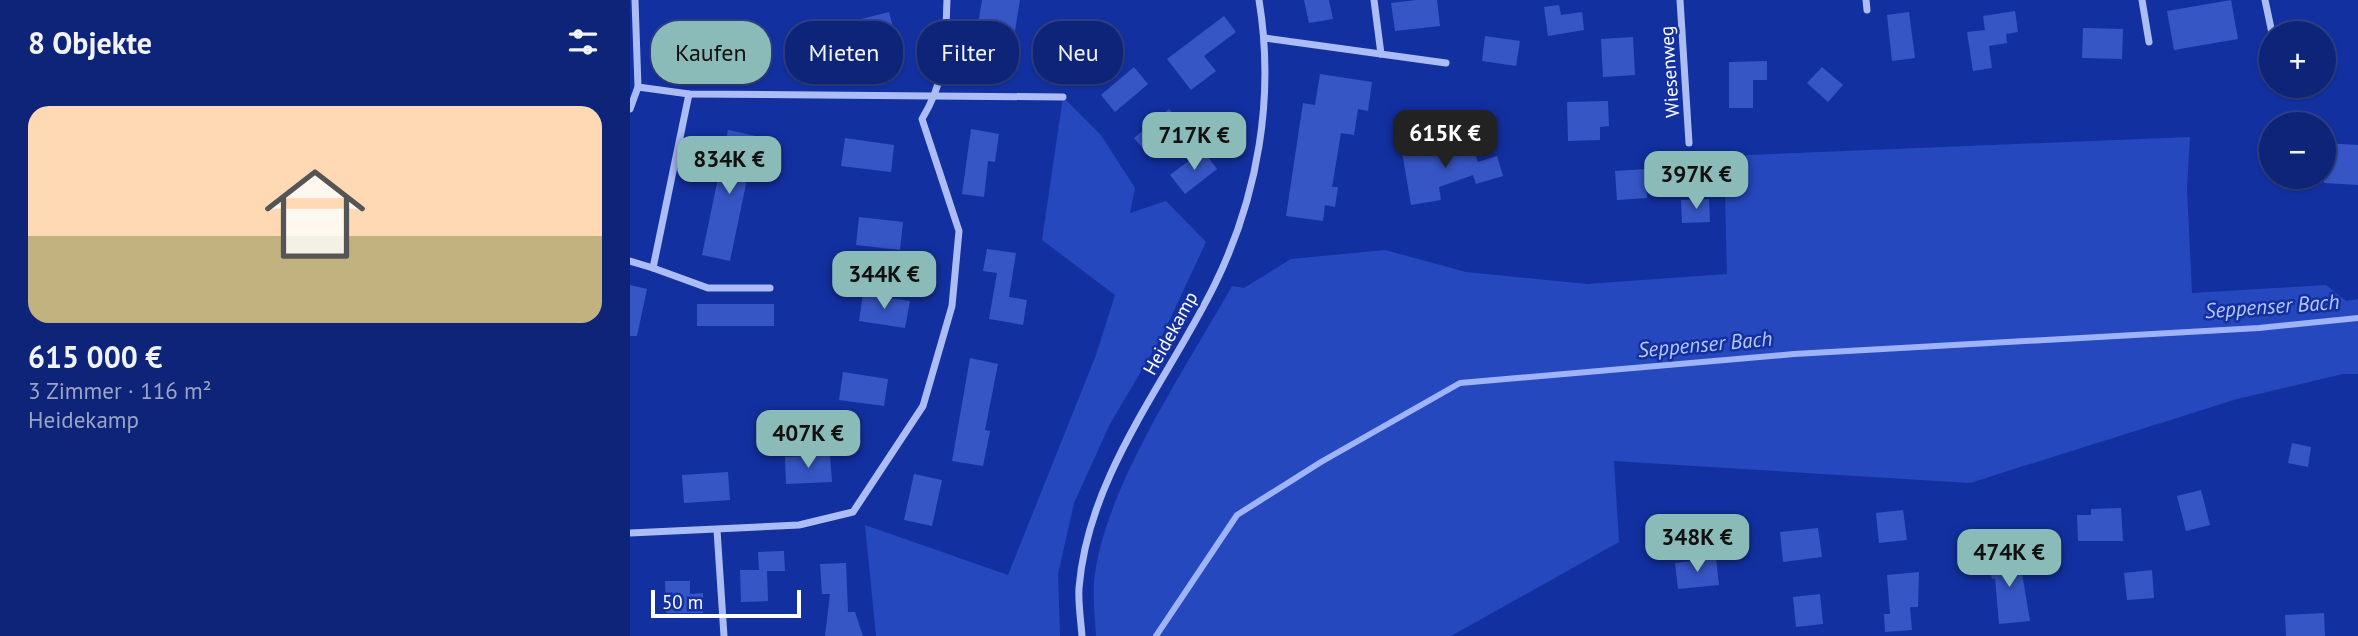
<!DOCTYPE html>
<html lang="de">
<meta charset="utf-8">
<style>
body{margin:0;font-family:"PT Sans",sans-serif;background:#1c3080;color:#f1f3f6;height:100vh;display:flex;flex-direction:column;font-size:26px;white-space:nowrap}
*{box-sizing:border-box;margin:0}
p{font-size:23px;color:#9ba4c6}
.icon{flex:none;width:38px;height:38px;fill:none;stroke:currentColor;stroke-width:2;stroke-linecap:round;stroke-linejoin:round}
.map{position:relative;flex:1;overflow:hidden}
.side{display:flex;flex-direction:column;background:#0e2479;width:630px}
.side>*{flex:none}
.hud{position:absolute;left:21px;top:21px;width:665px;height:63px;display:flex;gap:14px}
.fabs{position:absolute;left:1629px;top:21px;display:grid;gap:14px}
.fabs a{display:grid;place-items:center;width:77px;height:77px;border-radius:50%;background:#0e2479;box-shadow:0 2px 5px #0004,0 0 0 2px #2e418a;font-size:35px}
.scale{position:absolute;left:21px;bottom:18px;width:150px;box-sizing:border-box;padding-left:7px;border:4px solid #fff;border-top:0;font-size:19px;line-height:24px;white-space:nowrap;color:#fff;-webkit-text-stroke:5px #1330a1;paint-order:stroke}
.price{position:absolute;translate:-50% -60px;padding:0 16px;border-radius:14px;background:#8bbbb9;color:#111;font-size:23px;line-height:46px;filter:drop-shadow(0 2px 4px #0008)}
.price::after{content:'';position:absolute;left:50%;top:42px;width:21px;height:16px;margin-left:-10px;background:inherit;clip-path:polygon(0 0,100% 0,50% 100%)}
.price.active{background:#222;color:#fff}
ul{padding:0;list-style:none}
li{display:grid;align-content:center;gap:14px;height:371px;padding:0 28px}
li+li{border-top:2px solid #2e418a}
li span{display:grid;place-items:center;height:217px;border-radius:21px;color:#555}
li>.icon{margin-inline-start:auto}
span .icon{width:126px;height:126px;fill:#fffc;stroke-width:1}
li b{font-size:30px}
h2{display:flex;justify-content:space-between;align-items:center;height:84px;padding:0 28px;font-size:30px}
.tag{padding:0 24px;border-radius:28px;background:#0e2479;box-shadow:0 2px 5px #0004,0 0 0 2px #2e418a;font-size:24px;line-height:63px}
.tag.active{background:#8bbbb9;color:#111}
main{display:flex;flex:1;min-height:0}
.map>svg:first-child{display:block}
.green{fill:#2548bf}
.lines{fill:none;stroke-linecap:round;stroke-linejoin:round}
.stream{stroke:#9eb3f8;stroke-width:6}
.building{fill:#3756c6}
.street{stroke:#acbcf5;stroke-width:7}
.labels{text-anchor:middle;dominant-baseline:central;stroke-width:5;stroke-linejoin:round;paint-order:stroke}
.street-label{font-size:19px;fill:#fff;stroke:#1330a1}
.water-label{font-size:21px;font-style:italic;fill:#b9c8fb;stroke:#1330a1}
</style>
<main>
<section class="side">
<h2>8 Objekte<svg class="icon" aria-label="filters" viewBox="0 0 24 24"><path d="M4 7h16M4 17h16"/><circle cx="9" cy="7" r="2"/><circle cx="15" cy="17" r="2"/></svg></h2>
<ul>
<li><span style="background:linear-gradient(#ffd9b3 60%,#c2b280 0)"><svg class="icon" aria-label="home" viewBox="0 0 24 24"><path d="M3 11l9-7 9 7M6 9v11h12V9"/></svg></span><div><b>615 000 €</b><p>3 Zimmer · 116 m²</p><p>Heidekamp</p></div></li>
</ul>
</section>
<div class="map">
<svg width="1728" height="636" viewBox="0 0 1728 636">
<rect width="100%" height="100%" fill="#1330a1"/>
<!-- green -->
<g class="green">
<polygon points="433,97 471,135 505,188 500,213 536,201 576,242 534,332 480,424 444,503 428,574 430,636 246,636 235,525 378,575 466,355 485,295 412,240"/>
<path d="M1560,137L1557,188L1562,293L1696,285L1716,301L1728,299V374H1713L1607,399L1340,483L984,461L989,542L821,636H466C465,619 463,600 464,582C473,489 556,368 602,286L614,288L661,259L755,250L836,272L957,284L1097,274L1094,156Z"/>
</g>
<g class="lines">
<!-- stream -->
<polyline class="stream" points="526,636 607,515 691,462 830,383 1164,354 1629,328 1728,318"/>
</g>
<!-- building -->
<g class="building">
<polygon points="352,0 390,0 379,67 342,61"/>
<polygon points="674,0 699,0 703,19 679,23"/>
<polygon points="786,0 807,0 810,26 765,31 761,3"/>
<polygon points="1601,0 1608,39 1544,50 1537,11"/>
<polygon points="929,5 931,15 952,12 954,30 918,36 914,7"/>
<polygon points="1385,11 1388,32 1376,34 1377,43 1359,46 1362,68 1343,71 1337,32 1355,30 1353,16"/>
<polygon points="259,12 269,49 220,63 219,58 186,68 176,33"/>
<polygon points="1279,12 1285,58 1262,61 1257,15"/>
<polygon points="594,16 606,32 574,56 586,71 561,90 537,59"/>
<polygon points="56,24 84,26 79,76 52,73"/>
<polygon points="1453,28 1493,29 1492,59 1452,58"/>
<polygon points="855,36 890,41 886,66 852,61"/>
<polygon points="1003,37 1005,75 973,77 971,39"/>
<polygon points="1137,61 1137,80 1123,80 1123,108 1099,108 1099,62"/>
<polygon points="504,67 518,84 485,112 471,95"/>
<polygon points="1192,67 1213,85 1198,102 1177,83"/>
<polygon points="690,74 742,82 738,111 728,109 724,135 711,133 702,187 708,187 705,207 695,205 693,221 656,216 673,103 685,105"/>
<polygon points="978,101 979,126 970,127 970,140 938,141 937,102"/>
<polygon points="539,109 554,126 519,156 504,138"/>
<polygon points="341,129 369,134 365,162 358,161 354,197 332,194"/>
<polygon points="98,130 126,136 100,261 72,255"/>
<polygon points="215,138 264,145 261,172 211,166"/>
<polygon points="840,140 848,162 867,156 873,176 846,184 843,175 809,187 811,200 781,205 772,152 802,147 803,152"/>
<polygon points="1694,143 1728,145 1728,185 1694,183"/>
<polygon points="573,150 587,169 555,194 540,175"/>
<polygon points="1016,169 1017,198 987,200 985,171"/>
<polygon points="1079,199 1080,222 1052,223 1051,200"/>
<polygon points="229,217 273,222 270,250 226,245"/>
<polygon points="357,249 386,253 379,297 397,300 393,325 359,319 367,273 353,271"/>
<polygon points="0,285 17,289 7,336 0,336"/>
<polygon points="233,294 280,301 275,328 229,321"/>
<rect x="67" y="304" width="77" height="22"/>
<polygon points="340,358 368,364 355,430 360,431 353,466 322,461"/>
<polygon points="213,372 258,379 254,406 209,400"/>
<polygon points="1662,443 1681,447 1678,467 1658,463"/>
<polygon points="200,455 202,482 156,484 155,457"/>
<polygon points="98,472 100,500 54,503 52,475"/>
<polygon points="284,474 312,480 302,526 274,520"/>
<polygon points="1571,490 1580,525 1556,531 1547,496"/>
<polygon points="1491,508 1493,541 1448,541 1447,515 1461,515 1461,509"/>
<polygon points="1273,510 1277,540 1249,543 1246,513"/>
<polygon points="1188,528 1192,557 1153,562 1150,532"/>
<polygon points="154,551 155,571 137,571 138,601 111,602 110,570 129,570 128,552"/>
<polygon points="1379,551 1382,562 1390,561 1400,621 1369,624 1365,578 1362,579 1357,556"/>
<polygon points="1086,558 1089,585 1048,589 1045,563"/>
<polygon points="216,563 218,612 225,612 233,636 195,636 200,594 192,594 190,564"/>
<polygon points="1522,570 1524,598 1497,600 1494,573"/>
<polygon points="1289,572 1288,607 1280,607 1282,630 1255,632 1254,614 1260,614 1257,575"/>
<polygon points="35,581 60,581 60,594 73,593 73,613 36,613"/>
<polygon points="1190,594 1193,624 1166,627 1163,597"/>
<polygon points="1694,613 1695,636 1656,636 1655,615"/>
</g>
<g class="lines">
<!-- street -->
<g class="street">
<polyline points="744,0 751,54"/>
<polyline points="1050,0 1059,143"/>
<polyline points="1236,0 1237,10"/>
<polyline points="1512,0 1519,42"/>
<polyline points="1635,0 1642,33"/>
<polyline points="635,38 816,63"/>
<polyline points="8,87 59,94 433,97"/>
<polyline points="0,109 8,87 5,0"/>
<polyline points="0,261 23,268 59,94"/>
<polyline points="23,268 78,288 140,288"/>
<polyline points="87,530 94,636"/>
<path d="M0,533L169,525L223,512L293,406L322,306L329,231L292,119C317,78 315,47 317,0"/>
<path d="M452,636C451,621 448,604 449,588C458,475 537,382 585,284C628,196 645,97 629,0"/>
</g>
</g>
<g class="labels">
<!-- street labels -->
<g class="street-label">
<text transform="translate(1039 72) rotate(-94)">Wiesenweg</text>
<text transform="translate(540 333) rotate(-61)">Heidekamp</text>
</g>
<!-- water labels -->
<g class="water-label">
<text transform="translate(1642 306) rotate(-4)">Seppenser Bach</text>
<text transform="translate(1075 344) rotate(-5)">Seppenser Bach</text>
</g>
</g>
</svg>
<div class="fabs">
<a>+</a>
<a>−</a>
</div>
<div class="scale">50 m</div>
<b class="price active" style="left:815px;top:170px">615K €</b>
<b class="price" style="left:564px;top:172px">717K €</b>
<b class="price" style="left:99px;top:196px">834K €</b>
<b class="price" style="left:1066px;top:211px">397K €</b>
<b class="price" style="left:254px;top:311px">344K €</b>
<b class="price" style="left:178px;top:470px">407K €</b>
<b class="price" style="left:1067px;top:574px">348K €</b>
<b class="price" style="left:1379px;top:589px">474K €</b>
<div class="hud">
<a class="tag active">Kaufen</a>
<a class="tag">Mieten</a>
<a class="tag">Filter</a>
<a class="tag">Neu</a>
</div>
</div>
</main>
